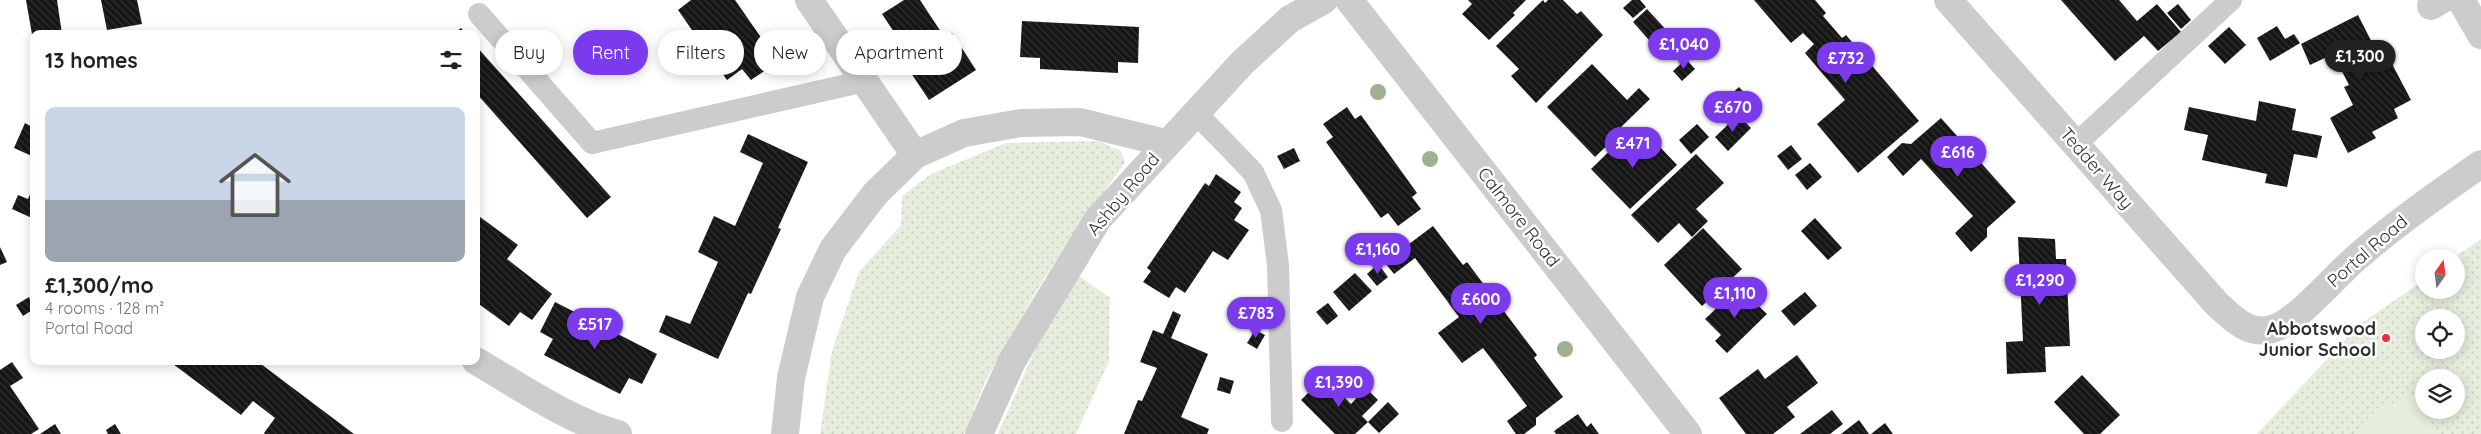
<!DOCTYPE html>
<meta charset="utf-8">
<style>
body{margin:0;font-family:Quicksand,sans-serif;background:#f2f2f2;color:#202124;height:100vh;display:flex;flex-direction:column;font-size:19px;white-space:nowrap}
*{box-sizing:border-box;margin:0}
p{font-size:16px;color:#757577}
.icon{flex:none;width:28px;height:28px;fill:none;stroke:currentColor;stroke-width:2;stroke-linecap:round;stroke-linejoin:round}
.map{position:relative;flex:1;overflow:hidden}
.sheet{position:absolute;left:30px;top:30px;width:450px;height:335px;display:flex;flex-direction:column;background:#fff;border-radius:10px;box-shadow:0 2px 12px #0003}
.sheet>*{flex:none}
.hud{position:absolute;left:495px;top:30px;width:475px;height:45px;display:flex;gap:10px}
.needle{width:32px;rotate:14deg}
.controls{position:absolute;left:2415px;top:249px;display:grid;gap:10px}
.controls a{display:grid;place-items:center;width:50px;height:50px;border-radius:50%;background:#fff;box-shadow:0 2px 12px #0003;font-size:25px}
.price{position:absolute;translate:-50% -42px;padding:0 11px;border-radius:18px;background:#7c3aed;color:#fff;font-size:16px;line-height:32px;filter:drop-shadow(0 1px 2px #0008)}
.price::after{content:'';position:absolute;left:50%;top:30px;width:15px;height:11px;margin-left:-8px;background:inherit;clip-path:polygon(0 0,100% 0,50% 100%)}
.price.active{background:#222;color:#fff}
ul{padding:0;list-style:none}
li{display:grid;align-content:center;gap:10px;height:265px;padding:0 15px}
li span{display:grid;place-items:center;height:155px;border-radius:10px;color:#555}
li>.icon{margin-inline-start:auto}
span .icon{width:90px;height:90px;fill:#fffc;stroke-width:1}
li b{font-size:21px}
h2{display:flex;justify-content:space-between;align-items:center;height:60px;padding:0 15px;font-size:21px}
.chip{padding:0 18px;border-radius:22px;background:#fff;box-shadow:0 2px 12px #0003;font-size:18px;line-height:45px}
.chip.active{background:#7c3aed;color:#fff}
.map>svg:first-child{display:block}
.grass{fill:url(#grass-dots);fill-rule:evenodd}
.pitch{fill:#e6eddd}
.building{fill:url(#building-back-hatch)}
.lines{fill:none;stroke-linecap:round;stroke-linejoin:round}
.service{stroke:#ccc;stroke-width:22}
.minor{stroke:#ccc;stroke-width:28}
.tertiary{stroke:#ccc;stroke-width:28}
.tree{fill:#a1af93}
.poi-dot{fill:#ec2c41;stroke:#fff;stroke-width:2}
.labels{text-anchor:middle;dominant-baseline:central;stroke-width:5;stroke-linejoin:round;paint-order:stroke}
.street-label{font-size:18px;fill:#2f2f2f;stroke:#fff}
.poi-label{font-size:18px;font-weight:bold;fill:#2f2f2f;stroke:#fff;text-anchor:end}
</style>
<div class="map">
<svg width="2481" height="434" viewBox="0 0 2481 434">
<defs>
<pattern id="grass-dots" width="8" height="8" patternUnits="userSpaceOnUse" patternTransform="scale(1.25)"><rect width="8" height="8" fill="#e6eddd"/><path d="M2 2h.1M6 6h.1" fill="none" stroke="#c6ccbe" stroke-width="1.8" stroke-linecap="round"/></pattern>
<pattern id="building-back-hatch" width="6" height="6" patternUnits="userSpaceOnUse" patternTransform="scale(1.25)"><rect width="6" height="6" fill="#161616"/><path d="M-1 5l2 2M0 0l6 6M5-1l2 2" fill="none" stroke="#303030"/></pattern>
</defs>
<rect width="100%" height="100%" fill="#fff"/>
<!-- grass -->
<g class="grass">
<polygon points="1098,141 1121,151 1125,163 1079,225 1037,290 986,380 964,434 820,434 832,351 859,272 901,225 902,196 931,174 1006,143"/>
<path d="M2481,239V434H2257L2359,325L2424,280V290H2456L2455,257ZM2424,318H2456V350H2424ZM2424,378H2456V410H2424Z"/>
<polygon points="1079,276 1110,298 1109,361 1076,434 998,434 1035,350"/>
</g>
<!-- pitch -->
<polygon class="pitch" points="2410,392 2439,434 2360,434 2361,424"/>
<!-- building -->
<g class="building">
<polygon points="26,0 57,0 62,34 34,34 33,40"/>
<polygon points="101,0 137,0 142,24 107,30"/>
<polygon points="691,0 735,0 778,62 751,80 742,69 727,80 678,10"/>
<polygon points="904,0 920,0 945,38 952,33 976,70 929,100 905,64 912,59 882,14"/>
<polygon points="1468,0 1526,0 1513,13 1515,15 1489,40 1462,14 1472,4"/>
<polygon points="1543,0 1545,3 1548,0 1563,0 1577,14 1581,11 1603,35 1536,103 1511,76 1519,69 1496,46"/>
<polygon points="1632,0 1640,0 1646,7 1633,18 1623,8"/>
<polygon points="1754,0 1815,0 1826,13 1823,16 1842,38 1846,35 1919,121 1858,173 1817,124 1845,100 1805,53 1814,44 1803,33 1791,43"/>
<polygon points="2061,0 2119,0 2137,21 2157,4 2181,32 2158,51 2144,36 2115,61"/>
<polygon points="2178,4 2191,20 2181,29 2167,13"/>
<polygon points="1647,9 1670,34 1656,48 1633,22"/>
<polygon points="2358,15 2384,66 2391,62 2411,100 2394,109 2398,118 2372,132 2376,138 2348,153 2330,118 2353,105 2344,87 2349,85 2333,54 2310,65 2301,44"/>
<polygon points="1022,21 1139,27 1138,63 1118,62 1118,73 1040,69 1040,58 1020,57"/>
<polygon points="2277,26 2285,39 2294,34 2300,43 2270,61 2257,38"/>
<polygon points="2229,27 2246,45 2225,64 2208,46"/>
<polygon points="461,28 466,34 454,34"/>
<polygon points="476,46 611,197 587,218 476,93"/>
<polygon points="1686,59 1695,69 1682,81 1673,71"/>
<polygon points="1592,64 1627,100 1639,88 1650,99 1618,130 1621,132 1595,157 1547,107"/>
<polygon points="1739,87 1750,99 1739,109 1728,97"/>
<polygon points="2259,101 2296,109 2292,130 2322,136 2317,158 2294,154 2287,187 2265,183 2267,174 2202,160 2208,135 2184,130 2189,107 2256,121"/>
<polygon points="1347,107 1355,119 1361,115 1417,193 1412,197 1421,209 1398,226 1388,213 1381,218 1326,142 1333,137 1323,124"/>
<polygon points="1738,115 1751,128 1728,151 1715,137"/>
<polygon points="1941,118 2016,202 1987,228 1987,237 1971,252 1955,233 1973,216 1921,159 1903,176 1887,157 1902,143 1911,144"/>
<polygon points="25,123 34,128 34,157 14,148"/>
<polygon points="1697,124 1709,137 1691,154 1679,140"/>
<polygon points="1631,130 1653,154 1660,147 1677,165 1630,209 1591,169"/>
<polygon points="748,134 808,162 778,228 781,229 751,294 748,293 718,359 659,332 666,315 690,324 718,262 698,252 714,216 735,226 763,163 740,152"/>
<polygon points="1791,145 1802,159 1788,170 1777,156"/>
<polygon points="1294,148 1300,161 1284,169 1277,156"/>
<polygon points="1696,154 1724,183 1696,209 1708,221 1692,237 1679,223 1658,243 1631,215"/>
<polygon points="1810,163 1822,177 1807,190 1795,175"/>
<polygon points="1216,174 1241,192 1234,202 1242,208 1234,220 1249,230 1228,260 1213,251 1185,293 1176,287 1169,298 1143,282 1151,271 1147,268 1205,183 1209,186"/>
<polygon points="34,185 34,219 12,209 18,195 28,199"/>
<polygon points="476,214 518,245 507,259 552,294 532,320 520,312 509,326 476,302"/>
<polygon points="1815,218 1842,248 1828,260 1801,231"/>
<polygon points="1433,226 1463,265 1467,262 1537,355 1534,358 1563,397 1536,418 1536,425 1524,434 1516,434 1507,421 1527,406 1483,348 1462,363 1438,333 1459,317 1415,258 1394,274 1382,259 1399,245 1405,247"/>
<polygon points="1703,228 1742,269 1702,306 1664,265"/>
<polygon points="2018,237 2055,239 2056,259 2066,259 2070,346 2045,347 2046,372 2007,374 2006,342 2023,341"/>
<polygon points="0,247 7,262 0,265"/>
<polygon points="1378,264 1388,277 1377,286 1367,274"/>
<polygon points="1355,273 1372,291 1349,311 1333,292"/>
<polygon points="1739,287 1767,314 1727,353 1715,341 1721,335 1705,319"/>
<polygon points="1805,292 1817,306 1794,326 1781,311"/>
<polygon points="29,297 34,309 23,316 16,305"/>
<polygon points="555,302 657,354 642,384 629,378 620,394 544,355 553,339 540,332"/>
<polygon points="1328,303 1338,316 1327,325 1316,312"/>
<polygon points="1173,311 1181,315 1171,338 1208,354 1181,417 1209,429 1207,434 1124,434 1138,400 1142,401 1157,368 1140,362 1153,330 1163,334"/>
<polygon points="1255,330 1265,335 1257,349 1247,343"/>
<polygon points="1797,355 1818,383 1787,407 1795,417 1773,434 1746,434 1719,398 1758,369 1765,379"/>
<polygon points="175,361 257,361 354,434 265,434 264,433 275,418 253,401 241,415 173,364"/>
<polygon points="12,362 23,378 10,386 39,429 31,434 0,434 0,370"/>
<polygon points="2082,375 2120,415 2100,434 2084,434 2054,402"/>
<polygon points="1220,377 1234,381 1230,394 1217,390"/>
<polygon points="1324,377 1351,404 1366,388 1378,400 1362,416 1368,422 1355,434 1335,434 1301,400"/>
<polygon points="1388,402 1399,414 1379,433 1368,422"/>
<polygon points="1832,410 1843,424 1830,434 1800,434"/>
<polygon points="1578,414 1587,427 1591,423 1599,434 1556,434 1554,431"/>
<polygon points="1859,420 1869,434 1841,434"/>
<polygon points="1885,423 1893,434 1871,434"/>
<polygon points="55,424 61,434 40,434"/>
<polygon points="115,424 121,434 108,434 106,430"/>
</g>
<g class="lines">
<!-- service -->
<g class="service">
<polyline points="479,14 592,143 865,81"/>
<polyline points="1195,112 1253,172 1271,210 1278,265 1282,421"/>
<polyline points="2076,144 2231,0"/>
</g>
<!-- minor -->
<g class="minor">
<polyline points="809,0 915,155"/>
<path d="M1948,0L2216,303C2232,318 2249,336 2272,329C2297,322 2334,277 2356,258C2395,224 2438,194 2481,164"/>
<polyline points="2461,0 2481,35"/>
<polyline points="2431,6 2441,0"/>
<path d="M476,361C521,387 567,420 618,434"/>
<polyline points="785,434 791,378 810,297 833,249 875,194 915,155 964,133 1021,123 1080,122 1166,143"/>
<polyline points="979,434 1012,361 1098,219 1243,62 1290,19 1324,0"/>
</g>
<!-- tertiary -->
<polyline class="tertiary" points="1349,0 1688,434"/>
</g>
<!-- trees -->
<g class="tree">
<circle cx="1378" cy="92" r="8"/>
<circle cx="1430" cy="159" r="8"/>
<circle cx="1565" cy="349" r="8"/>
</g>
<!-- markers -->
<circle class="poi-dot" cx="2386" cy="338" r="5"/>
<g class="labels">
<!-- street labels -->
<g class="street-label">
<text transform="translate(2097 168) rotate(49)">Tedder Way</text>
<text transform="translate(1123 194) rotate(-50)">Ashby Road</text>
<text transform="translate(1519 217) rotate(52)">Calmore Road</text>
<text transform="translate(2367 251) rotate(-41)">Portal Road</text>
</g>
<!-- poi labels -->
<g class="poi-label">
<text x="2376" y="328">Abbotswood<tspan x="2376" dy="21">Junior School</tspan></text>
</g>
</g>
</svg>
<div class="controls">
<a><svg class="needle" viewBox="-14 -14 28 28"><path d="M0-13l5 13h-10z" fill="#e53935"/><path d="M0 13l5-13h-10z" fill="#757577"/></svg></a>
<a><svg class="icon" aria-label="locate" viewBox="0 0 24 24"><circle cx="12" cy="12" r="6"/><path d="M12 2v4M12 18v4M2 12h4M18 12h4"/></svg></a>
<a><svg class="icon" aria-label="layers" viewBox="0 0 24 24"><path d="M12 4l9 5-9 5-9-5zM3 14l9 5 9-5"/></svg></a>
</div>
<b class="price" style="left:1684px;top:70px">£1,040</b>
<b class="price active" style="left:2360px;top:82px">£1,300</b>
<b class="price" style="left:1846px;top:84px">£732</b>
<b class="price" style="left:1733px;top:133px">£670</b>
<b class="price" style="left:1633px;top:169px">£471</b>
<b class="price" style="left:1958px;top:178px">£616</b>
<b class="price" style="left:1378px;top:275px">£1,160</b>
<b class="price" style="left:2040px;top:306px">£1,290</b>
<b class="price" style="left:1735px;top:319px">£1,110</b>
<b class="price" style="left:1481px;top:325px">£600</b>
<b class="price" style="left:1256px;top:339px">£783</b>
<b class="price" style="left:595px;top:350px">£517</b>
<b class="price" style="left:1339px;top:408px">£1,390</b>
<div class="hud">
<a class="chip">Buy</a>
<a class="chip active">Rent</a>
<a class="chip">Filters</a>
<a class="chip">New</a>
<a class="chip">Apartment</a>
</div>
<section class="sheet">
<h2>13 homes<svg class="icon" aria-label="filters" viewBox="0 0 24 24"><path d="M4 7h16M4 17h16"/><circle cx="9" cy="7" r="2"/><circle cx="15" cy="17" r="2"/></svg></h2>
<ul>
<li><span style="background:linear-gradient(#c9d6e8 60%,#9aa5b1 0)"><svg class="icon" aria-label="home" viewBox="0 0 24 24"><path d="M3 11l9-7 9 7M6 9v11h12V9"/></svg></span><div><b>£1,300/mo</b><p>4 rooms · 128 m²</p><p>Portal Road</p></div></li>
</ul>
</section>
</div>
